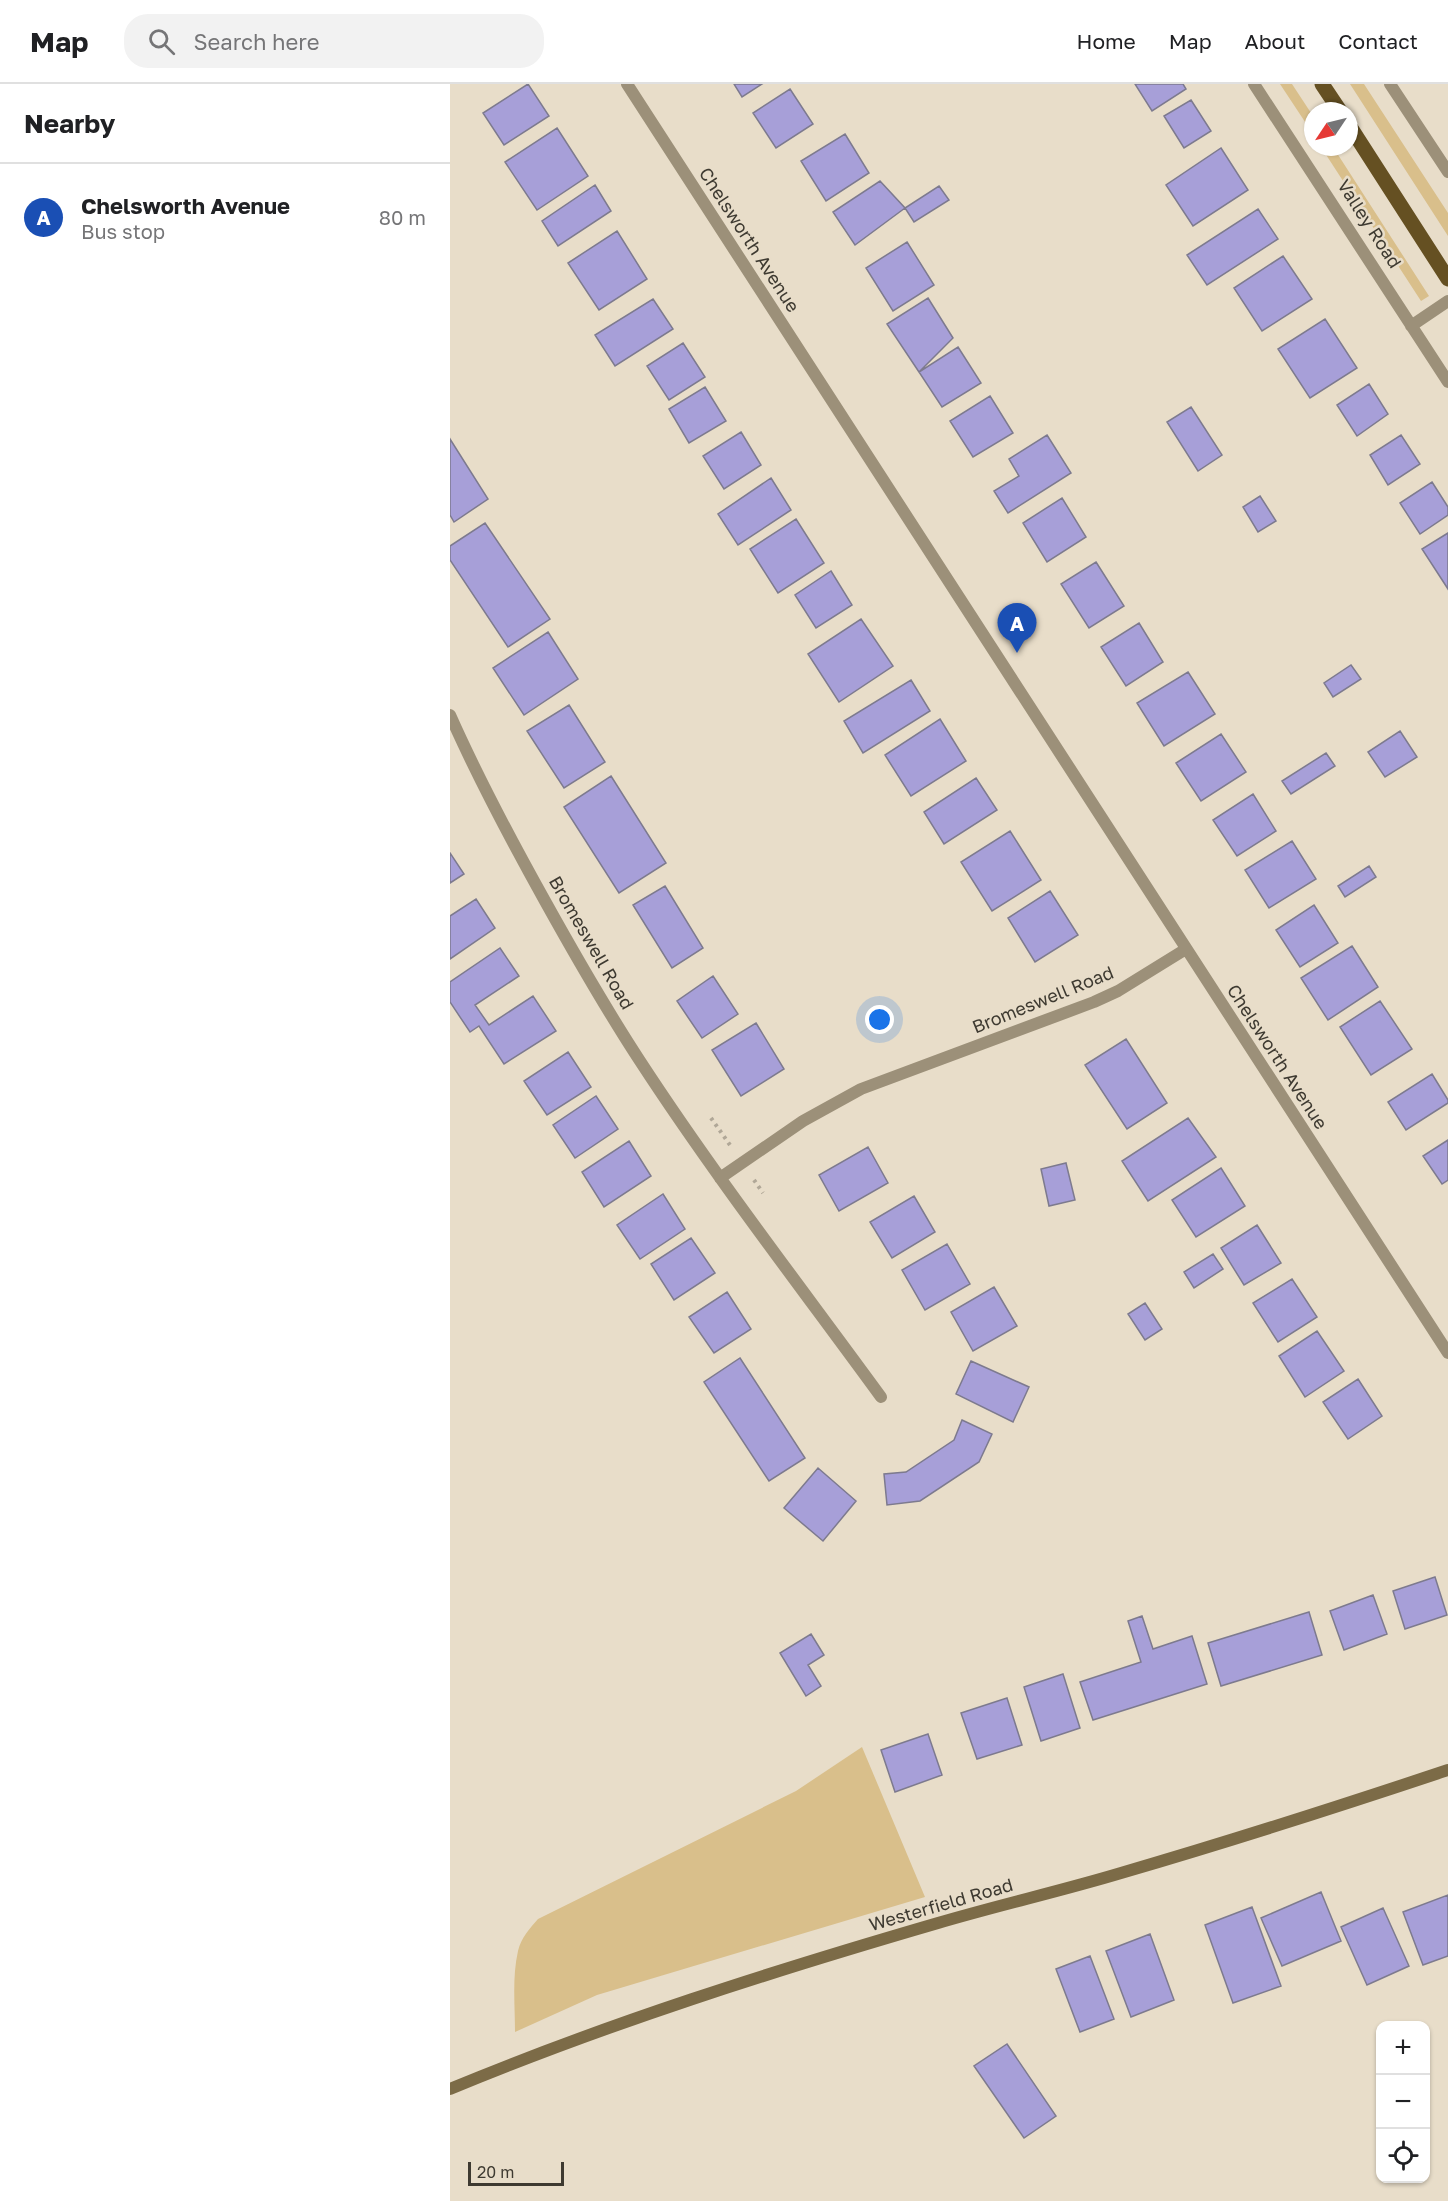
<!DOCTYPE html>
<html lang="en">
<head>
<meta charset="utf-8">
<style>
  body { margin:0; font-family:"Golos Text",sans-serif; background:#f2f2f2; color:#202124 }
  .controls { position:absolute; right:18px; bottom:18px; display:grid; overflow:hidden; border-radius:12px; box-shadow:0 2px 4px #0004 }
  .controls button { width:54px; height:54px; display:grid; place-items:center; padding:0; border:0; border-bottom:2px solid #e0e0e0; background:#fff; color:#202124; font:30px sans-serif }
  .compass { position:absolute; left:854px; top:18px; width:54px; height:54px; border-radius:50%; background:#fff; box-shadow:0 2px 4px #0004; rotate:235deg }
  .scale { position:absolute; left:18px; bottom:15px; width:96px; box-sizing:border-box; padding-left:6px; border:3px solid #3e3a31; border-top:0; font-size:16px; line-height:21px; white-space:nowrap; color:#3e3a31; -webkit-text-stroke:4px #e8ddc9; paint-order:stroke }
  .you { position:absolute; left:430px; top:936px; width:21px; height:21px; margin:-15px; border:4px solid #fff; border-radius:50%; background:#1a73e8; box-shadow:0 0 0 9px #1a73e833 }
  .badge { display:grid; place-items:center; width:39px; height:39px; border-radius:50%; background:#b45309; color:#fff; font-size:20px; font-weight:700 }
  .pin { position:absolute; translate:-50% -50px; filter:drop-shadow(0 2px 3px #0008) }
  .pin::after { content:''; position:absolute; top:32px; width:21px; height:18px; background:inherit; clip-path:polygon(0 0,100% 0,50% 100%) }
  .list { margin:0; padding:0; list-style:none }
  h2 { display:flex; justify-content:space-between; align-items:center; height:78px; margin:0; padding:0 24px; font-size:26px }
  h2 small { font-size:20px; font-weight:400; color:#757577 }
  .list li { display:grid; grid-template-columns:39px 1fr auto; gap:18px; align-items:center; box-sizing:border-box; height:108px; padding:0 24px; border-top:2px solid #e0e0e0 }
  .list b { display:block; font-size:22px; white-space:nowrap }
  .list p { margin:0; font-size:20px; white-space:nowrap; color:#757577 }
  .list em { font-size:20px; font-style:normal; color:#757577 }
  .icon { flex:none; width:33px; height:33px; fill:none; stroke:currentColor; stroke-width:2; stroke-linecap:round; stroke-linejoin:round }
  .map { position:relative; flex:none; width:998px; height:2117px; overflow:hidden }
  header { display:flex; align-items:center; gap:36px; box-sizing:border-box; height:84px; padding:0 30px; background:#fff; border-bottom:2px solid #e0e0e0 }
  header strong { font-size:28px }
  nav { display:flex; gap:33px; margin-inline-start:auto; font-size:21px }
  .search { width:420px; height:54px; background:#f2f2f2; display:flex; align-items:center; gap:15px; box-sizing:border-box; padding:0 21px; border-radius:24px; color:#757577; font-size:22px }
  main { display:flex }
  aside { flex:1; background:#fff }
  .map>svg:first-child { display:block }
</style>
</head>
<body>
<header>
<strong>Map</strong>
<div class="search"><svg class="icon" aria-label="search" viewBox="0 0 24 24"><circle cx="10" cy="10" r="6"/><path d="M15 15l6 6"/></svg>Search here</div>
<nav><a>Home</a><a>Map</a><a>About</a><a>Contact</a></nav>
</header>
<main>
<aside>
<h2>Nearby<small></small></h2>
<ul class="list">
<li><span class="badge" style="background:#1a4fb4">A</span><div><b>Chelsworth Avenue</b><p>Bus stop</p></div><em>80 m</em></li>
</ul>
</aside>
<div class="map">
<svg width="998" height="2117" viewBox="0 0 998 2117">
  <rect width="100%" height="100%" fill="#e8ddc9"/>
  <path fill="#d9bf8b" d="M830 0H842L863 32V50Z
    M900 0H914L998 129V152Z
    M871 63H883L979 212 971 217Z
    M412 1663 475 1813 147 1911 65 1948C65 1922 62 1893 68 1867 71 1854 80 1844 88 1835L346 1707Z"/>
  <path fill="#a79fd8" stroke="#7d7a8e" stroke-width="1.5" d="M78 0 99 32 54 61 33 29Z
    M284 0H312L292 13Z
    M685 0H733L736 5 702 27Z
    M340 5 363 40 326 64 303 29Z
    M741 16 761 47 734 64 714 32Z
    M107 44 138 92 87 126 55 78Z
    M395 50 419 89 376 117 351 77Z
    M771 64 798 106 743 142 716 101Z
    M430 97 455 124 405 161 383 128Z
    M145 101 161 127 108 162 92 137Z
    M489 102 499 116 464 138 455 124Z
    M808 125 828 155 757 201 737 171Z
    M167 147 197 195 149 226 118 179Z
    M457 158 484 201 443 227 416 184Z
    M833 172 862 215 812 247 784 204Z
    M478 214 503 254 469 288 437 240Z
    M203 215 223 245 165 282 145 251Z
    M875 235 907 284 860 314 828 265Z
    M233 259 255 293 219 316 197 282Z
    M508 263 531 299 492 323 469 288Z
    M919 300 938 330 907 352 887 321Z
    M255 303 276 337 239 359 219 325Z
    M540 312 563 349 523 373 500 337Z
    M741 323 772 371 748 387 717 338Z
    M291 348 311 381 274 405 253 372Z
    M597 351 621 389 558 429 544 407 569 392 559 375Z
    M951 351 970 380 938 401 920 371Z
    M0 355 38 415 4 438 0 431Z
    M321 394 341 426 288 461 268 430Z
    M982 398 998 423V431L970 450 950 419Z
    M810 412 826 437 808 448 793 423Z
    M612 414 636 453 597 478 573 439Z
    M346 435 374 479 328 509 300 465Z
    M35 439 100 535 58 563 0 476V462Z
    M998 449V505L972 465Z
    M646 478 674 522 639 544 611 500Z
    M381 487 402 521 366 544 345 511Z
    M411 535 443 582 389 618 358 570Z
    M689 539 713 578 676 602 651 563Z
    M98 548 128 595 74 631 43 584Z
    M901 581 911 595 883 613 874 599Z
    M738 588 765 630 714 662 687 619Z
    M461 596 480 627 413 669 394 637Z
    M119 621 155 678 114 704 77 647Z
    M490 635 516 677 461 712 435 671Z
    M950 647 967 673 935 693 918 668Z
    M771 650 796 688 751 717 726 679Z
    M876 669 885 682 841 710 832 697Z
    M161 692 216 779 169 809 114 723Z
    M526 694 547 726 494 760 474 728Z
    M803 710 826 747 787 772 763 736Z
    M560 747 591 796 542 827 511 778Z
    M842 757 866 795 819 824 795 786Z
    M0 769 14 790 0 799Z
    M919 782 926 793 895 813 888 802Z
    M215 802 253 864 222 884 183 821Z
    M600 807 628 851 585 878 558 834Z
    M26 815 45 844 0 875V832Z
    M864 821 888 859 850 883 826 846Z
    M902 862 928 903 878 936 851 894Z
    M50 864 69 892 25 921 39 941 83 912 106 947 54 980 29 942 20 948 0 918V898Z
    M263 892 288 930 252 954 227 917Z
    M930 917 962 965 921 991 890 943Z
    M306 939 334 985 291 1012 262 966Z
    M676 955 717 1019 677 1045 635 981Z
    M118 968 141 1003 97 1031 74 997Z
    M982 990 998 1016V1019L956 1046 938 1018Z
    M146 1012 168 1045 125 1074 103 1041Z
    M738 1034 766 1073 698 1117 672 1077Z
    M998 1056V1096L992 1100 973 1072Z
    M179 1057 201 1092 154 1123 132 1088Z
    M418 1063 438 1099 389 1127 369 1091Z
    M616 1079 625 1116 599 1122 591 1085Z
    M771 1084 795 1122 746 1153 722 1116Z
    M213 1110 235 1145 190 1175 167 1141Z
    M464 1112 485 1148 442 1174 420 1138Z
    M807 1141 831 1179 794 1201 771 1164Z
    M241 1154 265 1189 224 1216 201 1180Z
    M497 1160 520 1200 475 1226 452 1186Z
    M763 1170 773 1185 744 1204 734 1188Z
    M842 1195 867 1233 828 1258 803 1219Z
    M544 1203 567 1242 523 1267 501 1228Z
    M277 1208 301 1245 264 1269 239 1233Z
    M695 1219 712 1245 695 1256 678 1230Z
    M867 1247 894 1287 855 1313 829 1272Z
    M290 1274 355 1374 319 1397 254 1298Z
    M521 1277 579 1303 563 1338 506 1310Z
    M908 1295 932 1332 898 1355 873 1318Z
    M512 1336 542 1350 529 1378 470 1417 437 1421 434 1390 456 1388 504 1356Z
    M368 1384 406 1417 373 1457 334 1424Z
    M985 1493 997 1531 955 1545 943 1507Z
    M923 1511 937 1550 894 1566 880 1527Z
    M859 1528 872 1571 771 1602 758 1559Z
    M692 1532 703 1565 742 1552 757 1600 643 1636 630 1598 691 1578 678 1537Z
    M361 1550 374 1571 358 1581 371 1602 356 1612 330 1569Z
    M613 1590 630 1644 591 1657 574 1603Z
    M557 1614 572 1661 527 1675 511 1629Z
    M478 1650 492 1691 445 1708 431 1666Z
    M871 1808 891 1857 832 1882 811 1834Z
    M998 1811V1872L973 1881 953 1828Z
    M802 1823 831 1902 783 1919 755 1841Z
    M933 1824 959 1882 917 1901 891 1843Z
    M700 1850 724 1916 681 1933 656 1867Z
    M640 1872 664 1935 630 1948 606 1885Z
    M557 1960 606 2032 574 2054 524 1982Z"/>
  <g fill="none" stroke-linecap="round" stroke-linejoin="round">
    <path stroke="#b0a797" stroke-width="4" stroke-dasharray="3 4.5" stroke-linecap="butt" d="M261 1034 280 1061
      M304 1096 313 1109"/>
    <path stroke="#9c9079" stroke-width="12" d="M177 0 998 1269
      M804 0 998 298
      M940 0 998 88
      M961 242 998 217
      M0 631C28 694 61 756 95 817 125 871 156 925 190 977 265 1092 350 1202 431 1313
      M270 1094 353 1037 411 1005 644 918 668 907 736 865"/>
    <path stroke="#7c6b47" stroke-width="12" d="M0 2005C159 1939 323 1887 488 1839 549 1821 611 1807 671 1789 781 1757 890 1722 998 1686"/>
    <path stroke="#655022" stroke-width="15" d="M872 0 890 27
      M899 41 998 195"/>
  </g>
  <g text-anchor="middle" stroke-width="5" stroke-linejoin="round" paint-order="stroke">
    <g font-size="18" fill="#3e3a31" stroke="#e8ddc9">
      <text transform="translate(919 140) rotate(57)" y="6">Valley Road</text>
      <text transform="translate(299 156) rotate(57)" y="6">Chelsworth Avenue</text>
      <text transform="translate(141 859) rotate(60)" y="6">Bromeswell Road</text>
      <text transform="translate(593 916) rotate(-22)" y="6">Bromeswell Road</text>
      <text transform="translate(827 973) rotate(57)" y="6">Chelsworth Avenue</text>
      <text transform="translate(491 1821) rotate(-16)" y="6">Westerfield Road</text>
    </g>
  </g>
</svg>
<div class="controls">
<button>+</button>
<button>−</button>
<button><svg class="icon" aria-label="locate" viewBox="0 0 24 24"><circle cx="12" cy="12" r="6"/><path d="M12 2v4M12 18v4M2 12h4M18 12h4"/></svg></button>
</div>
<svg class="compass" viewBox="-18 -18 36 36"><path d="M0-13l5 13h-10z" fill="#e53935"/><path d="M0 13l5-13h-10z" fill="#757577"/></svg>
<div class="scale">20 m</div>
<div class="you"></div>
<div class="pin badge" style="left:567px;top:569px;background:#1a4fb4">A</div>
</div>
</main>
</body>
</html>
